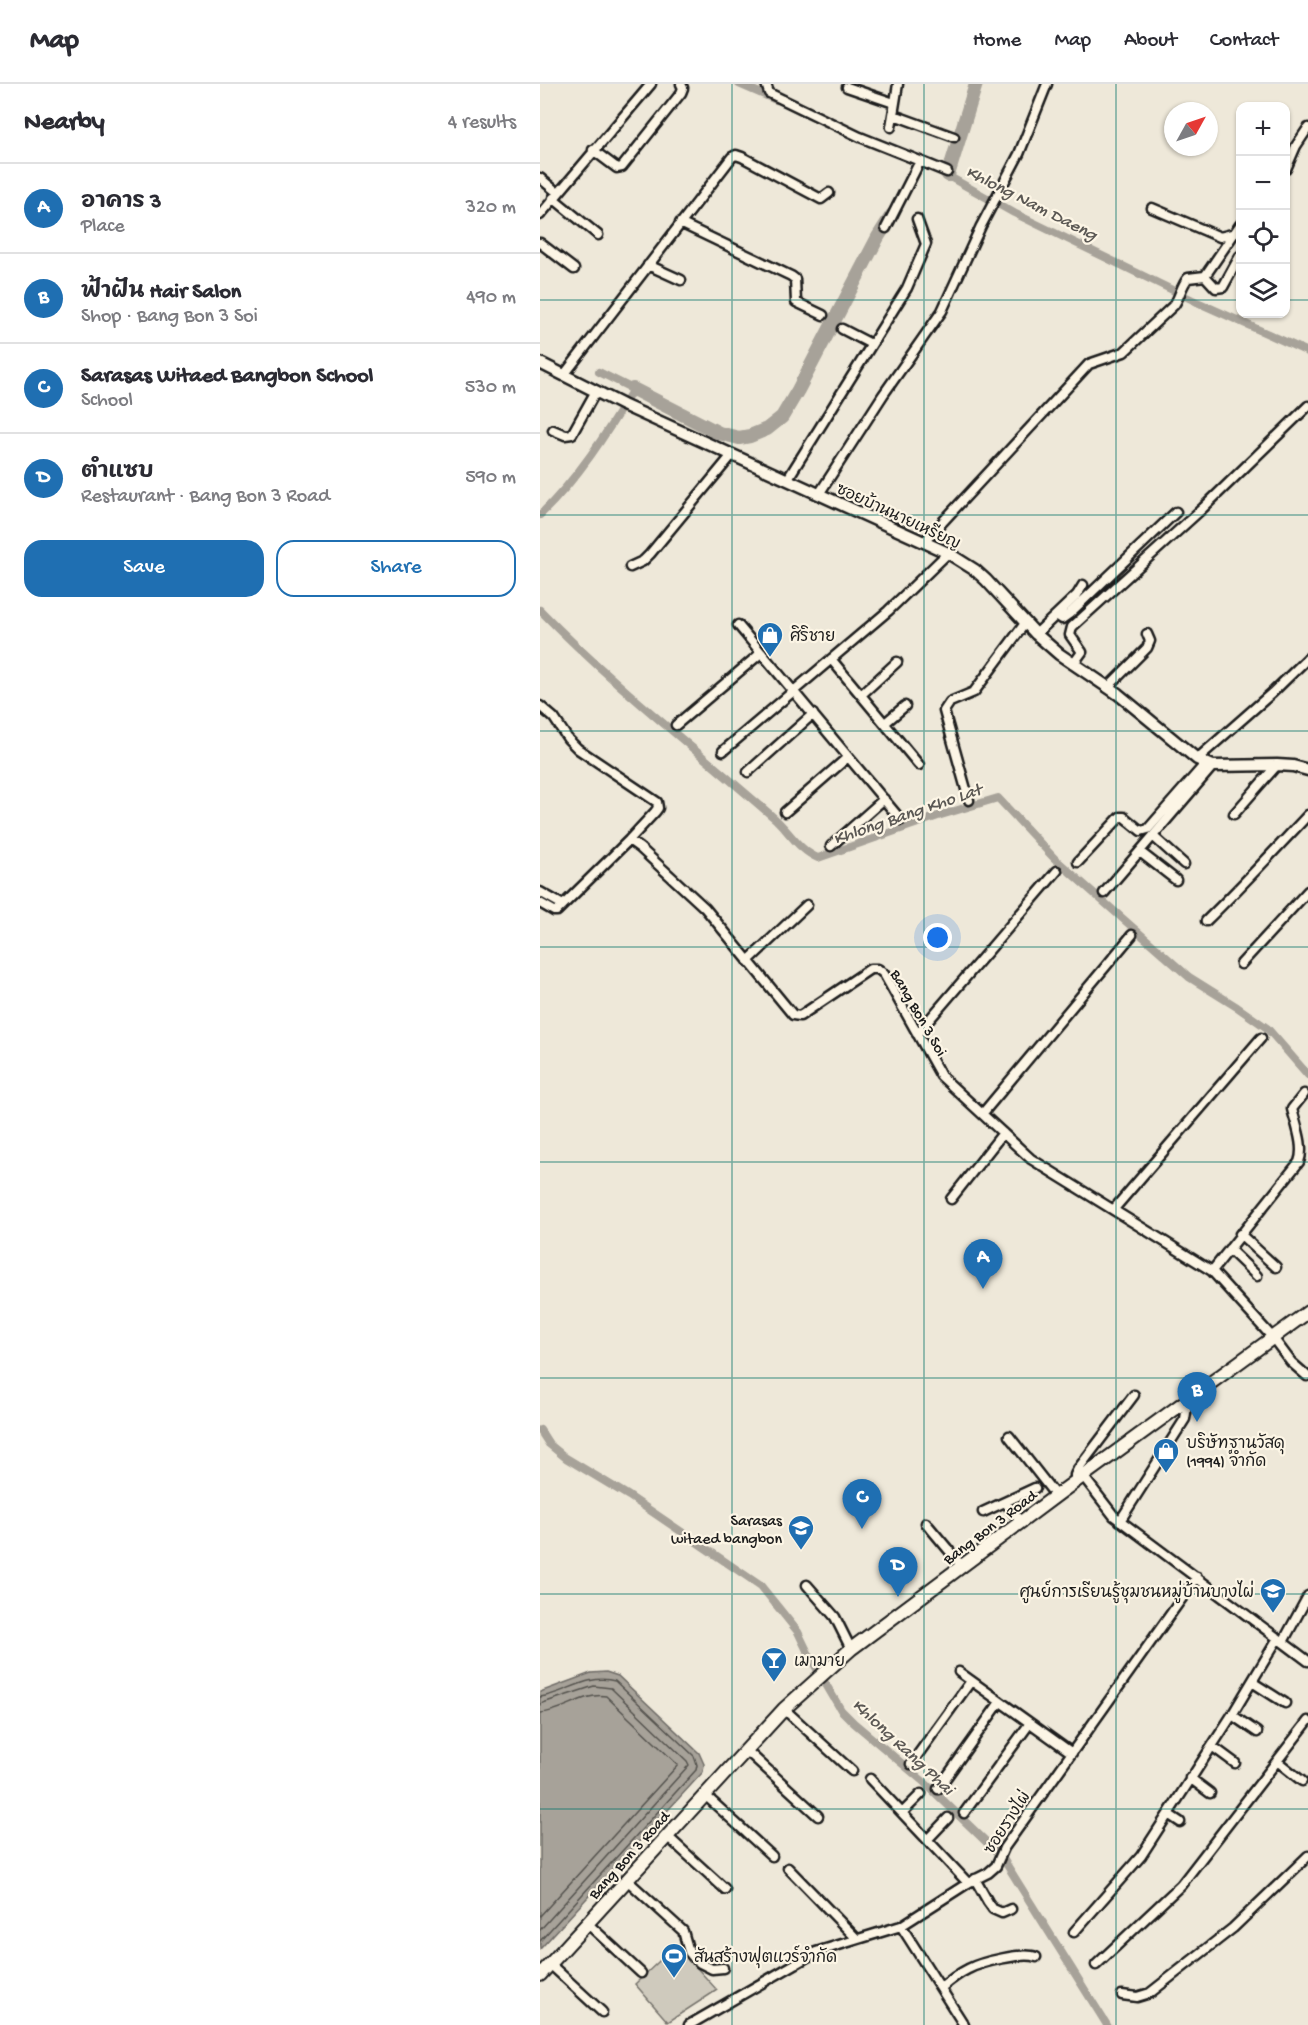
<!DOCTYPE html>
<html lang="en">
<head>
<meta charset="utf-8">
<style>
  body { margin:0; font-family:"Gochi Hand","Playpen Sans Thai",sans-serif; background:#f2f2f3; color:#2b2b33 }
  .controls { position:absolute; right:18px; top:18px; display:grid; overflow:hidden; border-radius:12px; box-shadow:0 2px 4px #0004 }
  .controls button { width:54px; height:54px; display:grid; place-items:center; padding:0; border:0; border-bottom:2px solid #e1e1e2; background:#fff; color:#2b2b33; font:30px sans-serif }
  .compass { position:absolute; left:624px; top:18px; width:54px; height:54px; border-radius:50%; background:#fff; box-shadow:0 2px 4px #0004; rotate:50deg }
  .you { position:absolute; left:398px; top:854px; width:21px; height:21px; margin:-15px; border:4px solid #fff; border-radius:50%; background:#1a73e8; box-shadow:0 0 0 9px #1a73e833 }
  .badge { display:grid; place-items:center; width:39px; height:39px; border-radius:50%; background:#1f6fb2; color:#fff; font-size:20px; font-weight:700 }
  .pin { position:absolute; translate:-50% -50px; filter:drop-shadow(0 2px 3px #0008) }
  .pin::after { content:''; position:absolute; top:32px; width:21px; height:18px; background:inherit; clip-path:polygon(0 0,100% 0,50% 100%) }
  .list { margin:0; padding:0; list-style:none }
  h2 { display:flex; justify-content:space-between; align-items:center; height:78px; margin:0; padding:0 24px; font-size:26px }
  h2 small { font-size:20px; font-weight:400; color:#7c7c81 }
  .list li { display:grid; grid-template-columns:39px 1fr auto; gap:18px; align-items:center; box-sizing:border-box; height:90px; padding:0 24px; border-top:2px solid #e1e1e2 }
  .list b { display:block; font-size:22px; white-space:nowrap }
  .list p { margin:0; font-size:20px; white-space:nowrap; color:#7c7c81 }
  .list em { font-size:20px; font-style:normal; color:#7c7c81 }
  .actions { display:flex; gap:12px; padding:18px 24px }
  .actions a { flex:1; padding:14px 0; border:2px solid #1f6fb2; border-radius:18px; text-align:center; font-size:21px; color:#1f6fb2 }
  .actions .main { background:#1f6fb2; color:#fff }
  .icon { flex:none; width:33px; height:33px; fill:none; stroke:currentColor; stroke-width:2; stroke-linecap:round; stroke-linejoin:round }
  .map { position:relative; flex:none; width:768px; height:1941px; overflow:hidden }
  header { display:flex; align-items:center; gap:36px; box-sizing:border-box; height:84px; padding:0 30px; background:#fff; border-bottom:2px solid #e1e1e2 }
  header strong { font-size:28px }
  nav { display:flex; gap:33px; margin-inline-start:auto; font-size:21px }
  main { display:flex }
  aside { flex:1; background:#fff }
  .map>svg:first-child { display:block }
</style>
</head>
<body>
<header>
<strong>Map</strong>
<nav><a>Home</a><a>Map</a><a>About</a><a>Contact</a></nav>
</header>
<main>
<aside>
<h2>Nearby<small>4 results</small></h2>
<ul class="list">
<li><span class="badge">A</span><div><b>อาคาร 3</b><p>Place</p></div><em>320 m</em></li>
<li><span class="badge">B</span><div><b>ฟ้าฝัน Hair Salon</b><p>Shop · Bang Bon 3 Soi</p></div><em>490 m</em></li>
<li><span class="badge">C</span><div><b>Sarasas Witaed Bangbon School</b><p>School</p></div><em>530 m</em></li>
<li><span class="badge">D</span><div><b>ตำแซบ</b><p>Restaurant · Bang Bon 3 Road</p></div><em>590 m</em></li>
</ul>
<div class="actions"><a class="main">Save</a><a>Share</a></div>
</aside>
<div class="map">
<svg width="768" height="1941" viewBox="0 0 768 1941">
  <rect width="100%" height="100%" fill="#eee8d9"/>
  <filter id="ink" filterUnits="userSpaceOnUse"><feTurbulence type="fractalNoise" baseFrequency=".0167" numOctaves="2"/><feDisplacementMap in="SourceGraphic" scale="12" xChannelSelector="R" yChannelSelector="G"/><feConvolveMatrix kernelMatrix="1 2 1 2 8 2 1 2 1" color-interpolation-filters="sRGB"/></filter>
  <g filter="url(#ink)">
    <path fill="#cfcabd" stroke="#76736c" stroke-width="1.5" d="M136 1861 177 1906 128 1938 95 1900Z"/>
    <path fill="#a7a299" stroke="#6f6c67" stroke-width="1.5" d="M66 1588 78 1592 159 1669 164 1680 163 1688 0 1865V1608L51 1589Z"/>
    <g fill="none" stroke-linecap="round" stroke-linejoin="round">
      <path stroke="#54524e" stroke-width="1.5" d="M0 1613C26 1610 47 1589 75 1597L154 1672 157 1681 156 1686 0 1857
        M0 1620 54 1602 71 1604 147 1677 149 1681 0 1846
        M0 1629C23 1628 44 1608 66 1612L138 1681 0 1832"/>
      <path stroke="#a7a299" stroke-width="8" d="M199 0 236 16
        M401 88 474 129 657 218 768 268
        M0 431C38 394 66 351 93 305L59 288
        M0 526C72 600 154 664 232 732 248 745 258 766 278 774L401 731 458 714 514 774 649 893 697 923 727 944 768 991
        M0 1346 9 1360 26 1374 89 1412 221 1502 258 1548 271 1575 301 1626 314 1639 384 1698 462 1773 567 1941"/>
      <path stroke="#a7a299" stroke-width="14" d="M408 91 436 0
        M93 305 179 349 199 354 210 352 227 345 242 333 258 306 338 153 352 131"/>
      <g stroke="#1c1c1c" stroke-width="13">
        <path id="minor" d="M226 0 229 9 320 53 380 77 346 144
          M307 3 354 19
          M354 31 414 53
          M351 43 358 0
          M53 66 77 84 82 83 141 9 143 4 141 0
          M380 77 407 88
          M746 85 756 62 768 44
          M0 94 18 109
          M13 114 58 151
          M612 124 680 153 692 150
          M0 131 111 0
          M140 139 251 192 255 195 256 218 283 231
          M0 159 34 185
          M108 181 141 196
          M665 192 676 204 683 203 700 172
          M302 245 331 260
          M24 291 192 73 196 71 202 73 281 115 289 109
          M13 346 25 351 32 350 56 307
          M247 396 367 204 386 160 377 135
          M279 410 343 311 402 227 441 142 479 70 507 0
          M384 458 549 280 584 268 634 221C640 213 641 202 648 194L665 192 700 141
          M90 483 103 477 110 470 192 371
          M516 531 522 535 529 530 636 428
          M198 541 361 736
          M496 550 537 511 543 501
          M291 575 379 681
          M534 579 542 568 530 551 532 543 663 424 768 322
          M568 603 607 564 610 557 607 550
          M321 611 357 578
          M0 622 14 634 28 655 38 665 117 718 118 724 115 728 89 756 100 764 165 824 253 931 260 932 330 885H338L344 890 401 992 491 1075 672 1187 733 1254 751 1278 767 1292
          M345 639 365 622
          M136 641 221 569
          M183 667 348 527 408 469
          M657 675 732 609 768 574
          M208 688 273 630
          M429 716 404 627 410 618 434 608 486 538
          M245 728 308 673
          M694 730 737 681
          M614 753 644 780
          M291 762 344 715
          M600 768 636 796
          M538 778 580 733H584L601 747 608 745 666 679
          M0 808 23 821
          M564 809 673 682
          M0 819 14 827H17L89 756
          M666 837C701 803 734 767 768 731
          M208 877 267 821
          M701 880 768 807
          M377 950 517 787
          M443 1029 592 851
          M411 1115 463 1049
          M574 1125 721 954
          M700 1150 736 1183
          M689 1165 717 1192
          M672 1187 759 1078C765 1063 756 1041 752 1025L764 1010
          M469 1352 516 1412
          M543 1392 574 1432 768 1577
          M535 1398V1391L538 1385 594 1311
          M465 1418 481 1438
          M443 1428 495 1404
          M580 1437 645 1335 648 1317
          M386 1439 422 1482
          M267 1501 295 1533 311 1565
          M743 1558 768 1512
          M419 1588 532 1669
          M712 1598 745 1619
          M244 1625 312 1687
          M692 1631 717 1648
          M672 1662 695 1679
          M206 1666 278 1732
          M737 1677 762 1697
          M371 1680 431 1597
          M650 1694 670 1709
          M330 1695 428 1799
          M398 1705 460 1618
          M165 1711 232 1772
          M362 1729 381 1710
          M424 1729 490 1639
          M628 1730 640 1738
          M127 1752 185 1805
          M388 1755 408 1734
          M248 1784 317 1855
          M435 1795 448 1818 453 1825 462 1829 471 1825
          M87 1796 143 1847 149 1868 153 1873 160 1879 172 1885 183 1884
          M47 1839 101 1889
          M361 1842 424 1941
          M534 1848 601 1772 692 1631 738 1554
          M10 1880 62 1928
          M556 1881 641 1801 768 1637
          M401 1904C409 1897 418 1890 428 1885 441 1878 483 1868 496 1873
          M582 1911 597 1913 610 1909 693 1844 768 1772
          M149 1941 276 1868 361 1842 428 1799 448 1789 456 1782 464 1764 657 1493"/>
      </g>
      <g stroke="#1c1c1c" stroke-width="15">
        <path id="tertiary" d="M0 279 83 321 408 469 435 486 446 496 496 550 519 570 578 610 657 675 673 682 737 681 753 682 768 686"/>
      </g>
      <g stroke="#1c1c1c" stroke-width="16">
        <path id="secondary" d="M0 1891 244 1625 311 1565 521 1408 768 1228"/>
      </g>
      <use href="#minor" stroke="#fcf5e5" stroke-width="8"/>
      <use href="#tertiary" stroke="#fcf5e5" stroke-width="10"/>
      <use href="#secondary" stroke="#fcf5e5" stroke-width="12"/>
    </g>
  </g>
  <path fill="none" stroke="#0f766e" stroke-width="1.5" stroke-opacity="0.55" d="M192 0V1941M384 0V1941M576 0V1941M0 216H700M746 216H768M0 431H768M0 647H768M0 863H768M0 1078H768M0 1294H768M0 1510H768M0 1725H768"/>
  <defs>
    <g id="shop-pin" transform="scale(1.35)"><path d="M0 17L-7.5 6A9.5 9.5 0 1 1 7.5 6Z" fill="#1f6fb2" stroke="#fcf5e5"/><path d="M-5-2.5h2.3a2.7 3.5 0 0 1 5.4 0H5L5.5 6h-11ZM-1.5-2.5h3a1.5 2.3 0 0 0-3 0Z" fill="#fff"/></g>
    <g id="school-pin" transform="scale(1.35)"><path d="M0 17L-7.5 6A9.5 9.5 0 1 1 7.5 6Z" fill="#1f6fb2" stroke="#fcf5e5"/><path d="M0-5L7-2L0 1L-7-2ZM-4 1L0 2.5L4 1V4Q0 6-4 4Z" fill="#fff"/></g>
    <g id="bar-pin" transform="scale(1.35)"><path d="M0 17L-7.5 6A9.5 9.5 0 1 1 7.5 6Z" fill="#1f6fb2" stroke="#fcf5e5"/><path d="M-6-5H6L.8 .8V4.5H3.5V6h-7V4.5H-.8V.8Z" fill="#fff"/></g>
    <g id="stadium-pin" transform="scale(1.35)"><path d="M0 17L-7.5 6A9.5 9.5 0 1 1 7.5 6Z" fill="#1f6fb2" stroke="#fcf5e5"/><path d="M0-5a6.5 5 0 1 0 0 10a6.5 5 0 1 0 0-10ZM-3.5-1.8h7v3.6h-7Z" fill="#fff"/></g>
  </defs>
  <g fill-rule="evenodd">
    <use href="#shop-pin" x="230" y="551"/>
    <use href="#shop-pin" x="626" y="1367"/>
    <use href="#school-pin" x="261" y="1444"/>
    <use href="#school-pin" x="733" y="1507"/>
    <use href="#bar-pin" x="234" y="1576"/>
    <use href="#stadium-pin" x="134" y="1872"/>
  </g>
  <g text-anchor="middle" stroke-width="4.5" stroke-linejoin="round" paint-order="stroke">
    <g font-size="16" fill="#1c1c1c" stroke="#fcf5e5">
      <text transform="translate(359 431) rotate(25)" y="6">ซอยบ้านนายเหรียญ</text>
      <text transform="translate(380 928) rotate(60)" y="6">Bang Bon 3 Soi</text>
      <text transform="translate(449 1442) rotate(-37)" y="6">Bang Bon 3 Road</text>
      <text transform="translate(466 1738) rotate(-57)" y="6">ซอยรางไผ่</text>
      <text transform="translate(88 1770) rotate(-48)" y="6">Bang Bon 3 Road</text>
    </g>
    <g font-size="16" fill="#1c1c1c" stroke="#fcf5e5" text-anchor="start">
      <text x="250" y="557">ศิริชาย</text>
      <text x="646" y="1364">บริษัทฐานวัสดุ<tspan x="646" dy="18">(1994) จำกัด</tspan></text>
      <text x="242" y="1441" text-anchor="end">Sarasas<tspan x="242" dy="18">witaed bangbon</tspan></text>
      <text x="714" y="1513" text-anchor="end">ศูนย์การเรียนรู้ชุมชนหมู่บ้านบางไผ่</text>
      <text x="254" y="1582">เมามาย</text>
      <text x="154" y="1878">สันสร้างฟุตแวร์จำกัด</text>
    </g>
    <g font-size="18" font-style="italic" fill="#5b5854" stroke="#fcf5e5">
      <text transform="translate(492 118) rotate(27)" y="6">Khlong Nam Daeng</text>
      <text transform="translate(367 729) rotate(-19)" y="6">Khlong Bang Kho Lat</text>
      <text transform="translate(364 1662) rotate(43)" y="6">Khlong Rang Phai</text>
    </g>
  </g>
</svg>
<div class="controls">
<button>+</button>
<button>−</button>
<button><svg class="icon" aria-label="locate" viewBox="0 0 24 24"><circle cx="12" cy="12" r="6"/><path d="M12 2v4M12 18v4M2 12h4M18 12h4"/></svg></button>
<button><svg class="icon" aria-label="layers" viewBox="0 0 24 24"><path d="M12 4l9 5-9 5-9-5zM3 14l9 5 9-5"/></svg></button>
</div>
<svg class="compass" viewBox="-18 -18 36 36"><path d="M0-13l5 13h-10z" fill="#e53935"/><path d="M0 13l5-13h-10z" fill="#7c7c81"/></svg>
<div class="you"></div>
<div class="pin badge" style="left:443px;top:1205px">A</div>
<div class="pin badge" style="left:657px;top:1338px">B</div>
<div class="pin badge" style="left:322px;top:1445px">C</div>
<div class="pin badge" style="left:358px;top:1513px">D</div>
</div>
</main>
</body>
</html>
